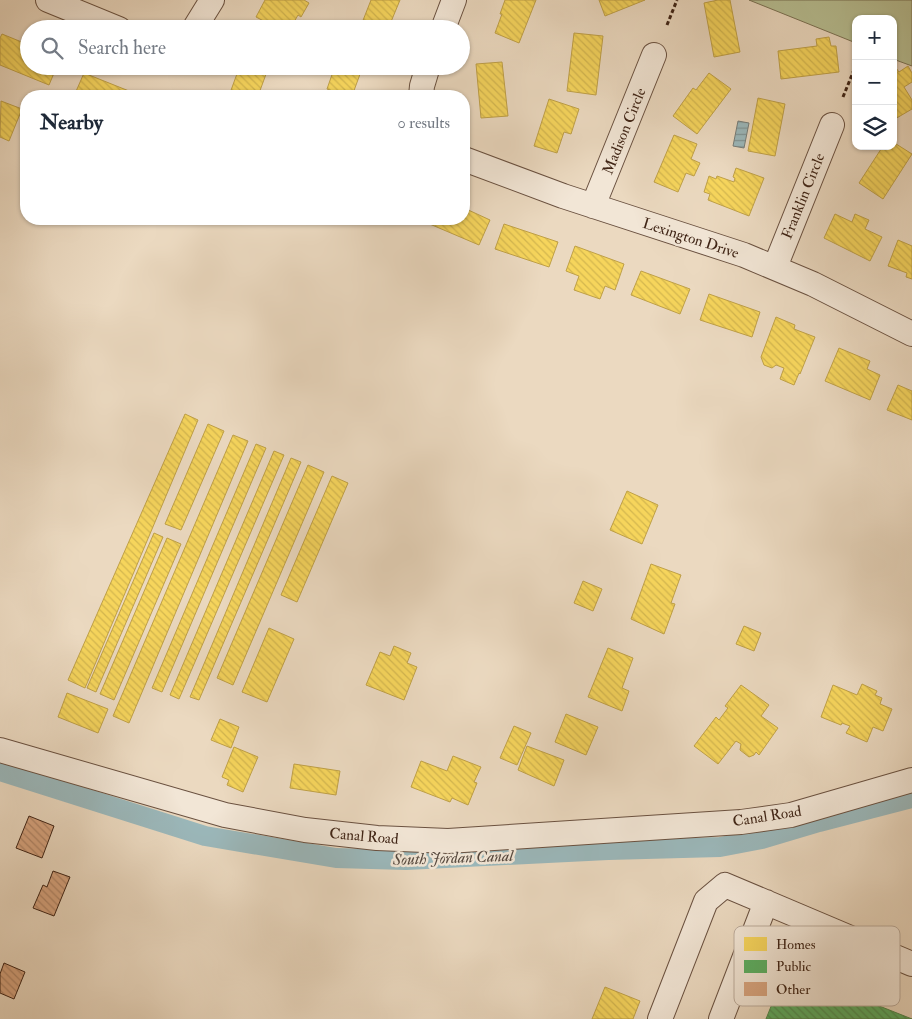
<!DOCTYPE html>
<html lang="en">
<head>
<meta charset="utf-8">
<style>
  body { margin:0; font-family:"IM FELL Double Pica",serif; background:#f6f6f7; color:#1f2937 }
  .controls { position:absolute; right:15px; top:15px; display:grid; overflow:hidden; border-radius:10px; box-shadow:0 1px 4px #0004 }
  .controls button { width:45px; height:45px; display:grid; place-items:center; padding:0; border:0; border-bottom:1px solid #e0e1e3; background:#fff; color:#1f2937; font:25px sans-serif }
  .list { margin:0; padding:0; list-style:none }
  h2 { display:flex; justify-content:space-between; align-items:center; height:65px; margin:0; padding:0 20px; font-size:21px }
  h2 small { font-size:16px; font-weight:400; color:#747a83 }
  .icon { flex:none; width:28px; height:28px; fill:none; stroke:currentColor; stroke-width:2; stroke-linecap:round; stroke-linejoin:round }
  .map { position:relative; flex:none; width:912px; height:1019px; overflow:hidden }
  .search { position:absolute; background:#fff; box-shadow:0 1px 4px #0004; left:20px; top:20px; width:450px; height:55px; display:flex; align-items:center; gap:12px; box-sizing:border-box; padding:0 18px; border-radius:28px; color:#747a83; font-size:19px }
  .panel { position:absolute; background:#fff; box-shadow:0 1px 4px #0004; left:20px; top:90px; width:450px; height:135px; border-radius:20px }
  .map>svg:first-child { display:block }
</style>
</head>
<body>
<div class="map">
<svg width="912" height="1019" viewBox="0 0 912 1019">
  <defs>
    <pattern id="water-rules" width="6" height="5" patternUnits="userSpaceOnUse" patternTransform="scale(1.25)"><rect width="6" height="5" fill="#9bb8bb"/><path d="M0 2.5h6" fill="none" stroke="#809597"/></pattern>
    <pattern id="homes-back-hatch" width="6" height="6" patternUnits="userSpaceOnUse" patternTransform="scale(1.25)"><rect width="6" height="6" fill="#f6d55c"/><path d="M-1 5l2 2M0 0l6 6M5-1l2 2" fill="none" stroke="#d4b74f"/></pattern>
    <pattern id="public-back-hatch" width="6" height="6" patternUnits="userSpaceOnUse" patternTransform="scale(1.25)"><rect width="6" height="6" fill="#5aae61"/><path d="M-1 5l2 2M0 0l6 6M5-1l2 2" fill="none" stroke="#4c8d4f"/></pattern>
    <pattern id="building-back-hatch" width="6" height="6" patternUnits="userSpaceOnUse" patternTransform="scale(1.25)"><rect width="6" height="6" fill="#d7a47f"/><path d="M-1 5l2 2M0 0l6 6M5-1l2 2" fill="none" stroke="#b08567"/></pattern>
  </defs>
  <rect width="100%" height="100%" fill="#ebd9c0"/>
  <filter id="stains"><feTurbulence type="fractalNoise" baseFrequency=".004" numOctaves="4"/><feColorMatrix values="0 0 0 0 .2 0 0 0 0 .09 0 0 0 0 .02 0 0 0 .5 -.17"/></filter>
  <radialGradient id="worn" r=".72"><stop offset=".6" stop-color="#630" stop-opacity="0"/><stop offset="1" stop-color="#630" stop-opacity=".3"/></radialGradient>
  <path fill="#b7bf93" stroke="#7b7254" d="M749 0H912V66L893 59V19H856V43Z"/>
  <path fill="url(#water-rules)" stroke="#767d79" d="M738 121 749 123 744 148 733 146Z"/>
  <path fill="url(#homes-back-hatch)" stroke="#bfa047" d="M265 0H304L309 3 301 17 298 15 290 29H279L256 17Z
    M371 0H400L388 29 360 28Z
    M505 0H536L519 43 495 33 502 14H500Z
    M599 0H645L605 16Z
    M718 0H730L740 52 714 57 704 3Z
    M574 33 603 36 596 95 567 91Z
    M2 34 29 45V66H57L49 85 0 65V38Z
    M829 37 831 46H836L839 72 781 79 778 51 817 46 816 39Z
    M502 62 508 116 481 118 476 64Z
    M893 64 899 72 908 66 912 73V82L904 87 912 100V109L895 119 893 117Z
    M242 66H269L258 96H238L230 93 238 71 240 72Z
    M335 66H363L352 96H346L327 89Z
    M84 73 139 95V96H74Z
    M709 73 731 89 697 134 673 116 693 88 696 90Z
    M758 98 785 104 775 156 748 151Z
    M549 99 579 109 571 134 564 132 557 153 534 146Z
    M1 101 22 109 9 141 0 137Z
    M674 135 697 144 691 159 700 163 694 176 686 173 678 192 654 182Z
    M893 142 912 154 883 199 859 183 883 146H893Z
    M736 168 764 178 749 216 708 200 710 194 704 192 709 176 716 179 717 176 734 182 735 178 733 177Z
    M464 208 490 220 479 245 425 222 426 219H464Z
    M835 214 852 222 855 214 869 220 865 229 882 237 870 261 824 238Z
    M504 224 558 242 549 267 495 249Z
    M898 240 912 246V279L906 277 907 273 888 266Z
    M575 246 624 264 615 290 605 286 600 299 574 290 579 276 566 271Z
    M641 271 690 289 680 314 631 295Z
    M709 294 760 312 752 337 700 320Z
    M776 317 795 325 794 329 815 337 800 374 799 373 794 385 780 379 784 368 776 365 772 368 764 365 761 357Z
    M839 348 870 361 867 369 880 375 870 400 825 381Z
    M898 385 912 391V420L887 410Z
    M185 414 198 420 85 688 68 680Z
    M208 424 224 431 181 530 165 524Z
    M233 435 248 441 129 723 113 716Z
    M256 444 266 448 162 692 152 688Z
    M274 451 284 455 179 699 170 695Z
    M291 458 301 462 199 700 190 697Z
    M308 465 324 472 233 685 217 678Z
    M332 476 348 483 297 602 281 595Z
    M627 491 658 505 642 544 610 530Z
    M154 533 163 537 96 692 87 688Z
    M167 538 181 544 114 700 100 694Z
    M651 564 681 575 671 603 675 604 664 634 631 619Z
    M583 581 602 589 593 611 574 603Z
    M744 626 761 633 754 651 736 644Z
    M269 628 294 639 267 702 242 692Z
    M394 646 411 653 407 663 417 667 404 700 366 685 380 652 390 656Z
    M608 648 633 658 622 688 629 691 622 711 588 697Z
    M862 684 877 691 875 695 882 698 880 704 892 709 883 731 873 727 867 742 846 733 850 726 842 723 841 725 821 717 833 685 857 695Z
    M741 685 769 705 761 716 778 728 759 755 756 752 754 755 749 757 740 750 741 744 736 741 718 764 694 746 716 717 719 720 728 708 725 706Z
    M67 693 108 709 98 733 58 717Z
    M566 714 598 727 586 755 555 742Z
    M220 719 239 727 231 748 211 740Z
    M514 726 531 733 517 765 500 758Z
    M527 746 564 760 554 786 518 770Z
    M234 747 258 757 243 792 227 785 229 780 222 777Z
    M453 756 481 767 474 782 477 783 468 805 452 798 450 802 411 787 421 761 447 771Z
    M294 764 340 771 336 795 290 788Z
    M605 987 640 1001 633 1019H592Z"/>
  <path fill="url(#public-back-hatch)" stroke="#52854a" d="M786 969 912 1019H766Z"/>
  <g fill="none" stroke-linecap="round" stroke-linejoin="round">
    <path stroke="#9bb8bb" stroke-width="20" d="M0 771 205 836 336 858 406 860 608 850 720 847 762 839 819 822 912 798"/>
  </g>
  <path fill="url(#building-back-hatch)" stroke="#3f2416" d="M29 816 54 826 42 858 16 848Z
    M53 871 70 877 54 916 33 908 43 885 47 887Z
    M4 963 25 972 14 999 0 993V974Z"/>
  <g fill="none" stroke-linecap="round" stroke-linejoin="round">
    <g stroke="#6a5140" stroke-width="26">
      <path id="minor" d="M48 0 119 29
        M194 29 212 0
        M443 29 454 0
        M421 96 422 86 428 66
        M464 159 563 196 744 255 813 284 912 334
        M593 206 654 55
        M775 267 832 125
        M0 750 225 815 305 830 377 838 448 841 741 822 791 815 912 780
        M660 1019 706 901 725 885 912 964
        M721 1019 766 902"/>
    </g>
    <path stroke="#3f2416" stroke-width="3" stroke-dasharray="4 2.5" stroke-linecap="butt" d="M667 25 677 0
      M843 97 856 65"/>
    <use href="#minor" stroke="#f2e6d6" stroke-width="24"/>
  </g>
  <g text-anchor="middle" stroke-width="5" stroke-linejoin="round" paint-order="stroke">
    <g font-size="15" fill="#3f2416" stroke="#f2e6d6">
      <text transform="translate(624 131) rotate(-68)" y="5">Madison Circle</text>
      <text transform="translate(803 196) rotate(-68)" y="5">Franklin Circle</text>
      <text transform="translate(691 238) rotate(18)" y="5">Lexington Drive</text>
      <text transform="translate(767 816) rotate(-9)" y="5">Canal Road</text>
      <text transform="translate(364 836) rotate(5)" y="5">Canal Road</text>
    </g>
    <g font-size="16" font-style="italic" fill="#56493f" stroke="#f2e6d6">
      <text transform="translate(453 857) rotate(-2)" y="6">South Jordan Canal</text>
    </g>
  </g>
  <rect x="734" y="926" width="166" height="80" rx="8" fill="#f2e6d6" stroke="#bcac9c" stroke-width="1"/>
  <rect x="744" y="937" width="23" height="14" fill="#f6d55c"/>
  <rect x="744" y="960" width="23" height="13" fill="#5aae61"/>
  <rect x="744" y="982" width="23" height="14" fill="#d7a47f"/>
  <g font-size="14" fill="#3f2416">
    <text x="776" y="949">Homes</text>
    <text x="776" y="971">Public</text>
    <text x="776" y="994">Other</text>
  </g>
  <rect width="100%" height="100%" filter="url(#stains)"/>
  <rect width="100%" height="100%" fill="url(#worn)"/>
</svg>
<div class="controls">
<button>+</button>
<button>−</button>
<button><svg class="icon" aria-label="layers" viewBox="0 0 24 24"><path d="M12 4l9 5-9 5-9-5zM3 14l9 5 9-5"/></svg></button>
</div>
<div class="search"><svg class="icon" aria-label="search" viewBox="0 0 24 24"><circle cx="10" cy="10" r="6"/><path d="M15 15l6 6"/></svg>Search here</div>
<section class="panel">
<h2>Nearby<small>0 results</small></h2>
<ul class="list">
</ul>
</section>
</div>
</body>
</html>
